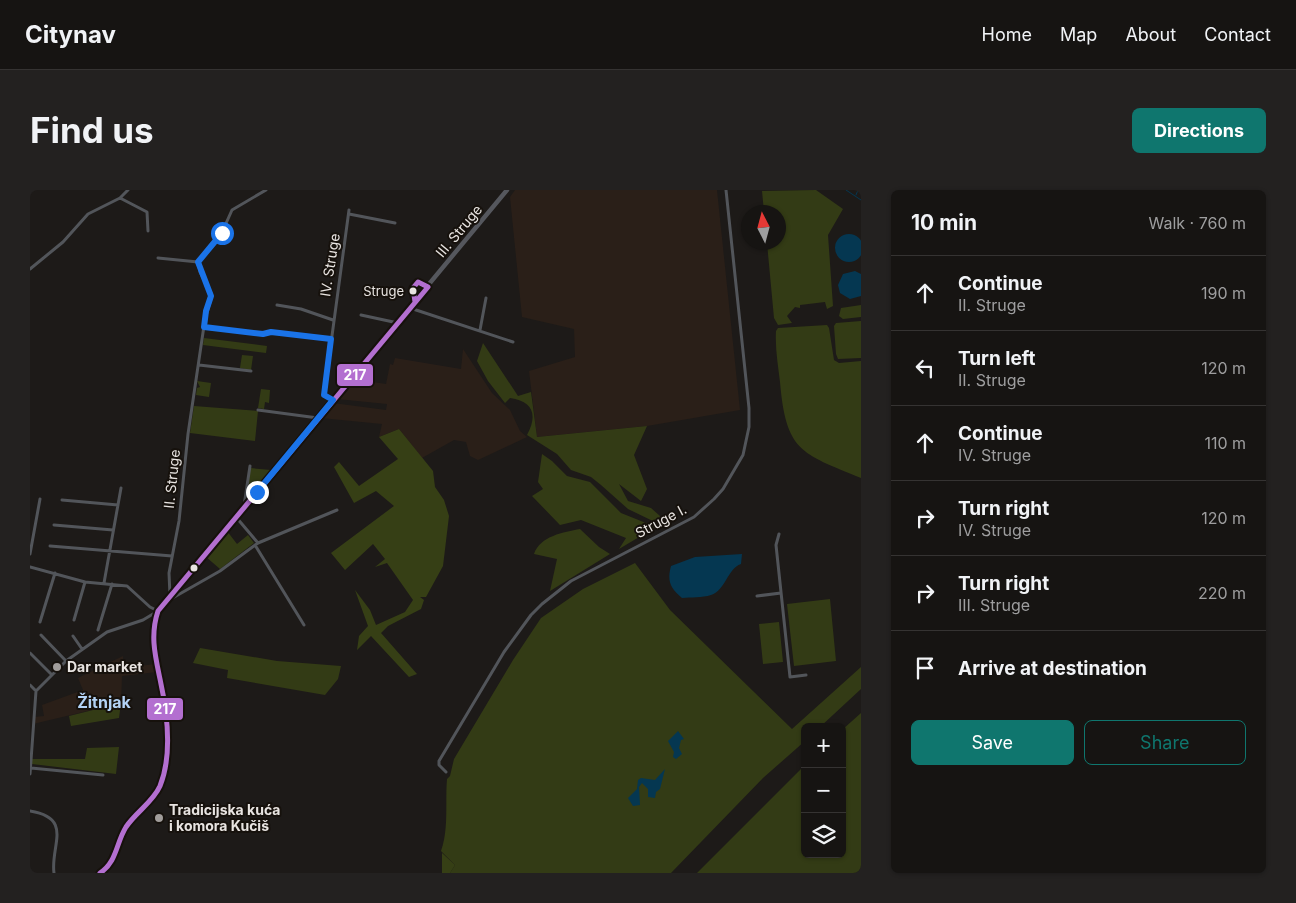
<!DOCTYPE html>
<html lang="en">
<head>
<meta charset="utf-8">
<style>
  body { margin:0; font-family:Inter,sans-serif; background:#232120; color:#f1f3f6 }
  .controls { position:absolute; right:15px; bottom:15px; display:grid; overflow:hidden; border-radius:8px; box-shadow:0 1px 4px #0004 }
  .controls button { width:45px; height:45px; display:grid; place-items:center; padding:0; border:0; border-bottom:1px solid #353332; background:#161412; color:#f1f3f6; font:25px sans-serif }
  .compass { position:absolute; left:711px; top:15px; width:45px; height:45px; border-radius:50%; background:#161412; box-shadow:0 1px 4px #0004; rotate:354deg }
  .stop { position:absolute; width:15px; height:15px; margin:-11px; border:4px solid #1a73e8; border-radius:50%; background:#fff }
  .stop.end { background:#1a73e8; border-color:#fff; box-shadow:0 1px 5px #0008 }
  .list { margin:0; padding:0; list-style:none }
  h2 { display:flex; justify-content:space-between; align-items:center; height:65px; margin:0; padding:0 20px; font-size:21px }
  h2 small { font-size:16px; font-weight:400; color:#9e9e9f }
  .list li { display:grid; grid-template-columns:32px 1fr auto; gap:15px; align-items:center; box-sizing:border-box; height:75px; padding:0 20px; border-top:1px solid #353332 }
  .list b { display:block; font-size:19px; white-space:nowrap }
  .list p { margin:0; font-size:16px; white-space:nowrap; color:#9e9e9f }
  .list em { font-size:16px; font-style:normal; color:#9e9e9f }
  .actions { display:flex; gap:10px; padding:15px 20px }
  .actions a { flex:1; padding:11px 0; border:1px solid #0f766e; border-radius:8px; text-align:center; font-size:18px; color:#0f766e }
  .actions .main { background:#0f766e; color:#fff }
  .icon { flex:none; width:28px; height:28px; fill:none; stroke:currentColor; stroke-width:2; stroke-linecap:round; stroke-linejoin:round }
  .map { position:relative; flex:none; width:831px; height:683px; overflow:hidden; border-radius:8px }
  header { display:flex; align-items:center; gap:30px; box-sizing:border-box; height:70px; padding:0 25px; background:#161412; border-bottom:1px solid #353332 }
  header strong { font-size:24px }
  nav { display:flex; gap:28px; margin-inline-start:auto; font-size:18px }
  .intro { display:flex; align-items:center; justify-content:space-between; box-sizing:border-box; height:120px; padding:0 30px }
  h1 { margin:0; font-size:35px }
  .button { padding:12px 22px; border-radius:8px; background:#0f766e; color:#fff; font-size:18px; font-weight:700 }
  main { display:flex; gap:30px; padding:0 30px }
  aside { flex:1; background:#161412; border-radius:8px; box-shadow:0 1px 4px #0004 }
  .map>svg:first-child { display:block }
</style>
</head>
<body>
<header>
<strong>Citynav</strong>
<nav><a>Home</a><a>Map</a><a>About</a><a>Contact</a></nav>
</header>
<div class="intro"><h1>Find us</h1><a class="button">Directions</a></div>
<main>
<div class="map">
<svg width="831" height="683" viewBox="0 0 831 683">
  <rect width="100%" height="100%" fill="#1d1a18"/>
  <path fill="#2a1f18" d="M485 0H687L710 220 617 236 507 247 499 181 545 167 544 139 492 127 480 7Z
    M433 159 462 203 480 220 490 241 497 247 448 270 440 266 436 252 424 250 392 268 369 239 349 247 352 234 291 228 303 213 356 220 357 214 307 209 323 189 356 194 360 174 363 175 365 168 431 179Z
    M93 466V478L125 474 127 482 92 486 91 513 3 534 4 527 14 526 12 515 53 500 48 488Z"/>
  <path fill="#333b15" d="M786 0 813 19 798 45 803 116 797 119 795 112 770 115V118L765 117 757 126 762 133 748 135 744 128 737 53 748 52V22H734L732 1Z
    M831 115V127L813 129 809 126 811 118Z
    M831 131V168L808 169 806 164 804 136 806 133Z
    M797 135 799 138 804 170 809 173 831 171V288C770 263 756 261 750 192 748 175 745 158 746 141L748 138Z
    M174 148 237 156 236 163 173 155Z
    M453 153 488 206 501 202 507 247 617 236 604 265 617 299 611 311 589 294 598 311 621 318 630 326 627 333 598 319 571 295 561 287 541 280 527 264 497 245C508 225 503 211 480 208L475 213 458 191 447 171Z
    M212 165 223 166 221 180 210 178Z
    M167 191 181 193 179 207 166 205 167 198 170 197Z
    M231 199 240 200 239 213 235 212 234 219 228 218Z
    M164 216 228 221 225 251 160 243Z
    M512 264 522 271 537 286 560 292 591 323 626 337 589 359 596 348 551 330 530 335 502 306 513 299 508 292Z
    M220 278 241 280 218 309 216 308Z
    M550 339 569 357 580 364 520 401 527 369 504 364C510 346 534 342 550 339Z
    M197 341 207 354 218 345 224 353 190 379 175 366Z
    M605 373 640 420 762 539 831 477V499L790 537H775V551L733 588 641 683H420L425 675 411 661C419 638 415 613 417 589L420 586 424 569 483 470 511 428 553 399Z
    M800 409 806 471 764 476 757 414Z
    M749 432 753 472 733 474 729 434Z
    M170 458 247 471 311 476 308 489 295 505 197 488 198 480 163 473Z
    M91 513 89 528 41 536 39 526Z
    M831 523V683H667L775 575V664H812V540Z
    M89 557 86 584 2 574V569H55L57 558Z"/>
  <path fill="#363f15" d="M369 239 403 281 405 297 414 310 419 326 413 376 396 407H390L394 410 391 419 358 436 351 443 387 484 379 487 341 446 327 460 329 446 338 436 325 400 340 420 346 435 375 422 383 410 357 373 345 377 355 369 343 354 315 380 301 363 364 316 346 301 324 313 304 277 309 272 329 296 368 269 349 247Z
    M412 663 425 675 420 683H412Z"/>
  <path fill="#053751" d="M805 58a14 14 0 1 1 28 0a14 14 0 1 1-28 0Z
    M825 81 831 84V106L820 109 810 103 808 95 813 84Z
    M712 364 711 374C697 379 696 400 681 405 672 408 661 407 652 408 640 398 637 391 641 376L665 367Z
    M648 541 654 549 651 550 649 558 652 564 646 569 643 567 644 562 638 551Z
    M635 579 630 599 626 602 625 608 618 607V599L612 593 609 597 610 615 603 616 598 608 607 599 608 590 611 588 625 590Z"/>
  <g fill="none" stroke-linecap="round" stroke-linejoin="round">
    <path stroke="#053751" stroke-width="1" d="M816 0 831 10
      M826 5 828 0"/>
    <path stroke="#52555a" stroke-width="3" d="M90 8 117 22 118 41
      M319 24 365 33
      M128 68 168 72
      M0 79 33 52 58 24 90 8 98 0
      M247 115 271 119 303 130
      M380 118 483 152
      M331 125 368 133
      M174 137 233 145 241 142 301 149
      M450 140 456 108
      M169 175 221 181
      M303 210 294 205 319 20
      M228 220 288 228
      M32 310 88 315
      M214 316 220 276
      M206 327 228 353
      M24 335 83 340
      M749 344 746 355 760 487 776 485
      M225 355 274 435
      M20 356 142 366
      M0 364 10 309
      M0 377 55 392 97 396 120 417 128 421
      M74 393 91 298
      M140 406 139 383 149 331 158 244 175 129 181 109V103L170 82 168 72 189 49 202 20 236 0
      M727 406 751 403
      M139 410 190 381 228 353 307 320
      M44 430 55 392
      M10 432 25 383
      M68 440 82 394
      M11 445 36 471
      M43 446 52 459
      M0 463 22 485
      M0 495 6 501
      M1 578 73 585
      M416 582 409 575V571L474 462 501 425 512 414 541 391 664 327 684 309 693 299 713 265 719 237V218L696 0
      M0 584 6 501 36 471 77 442 113 430 128 421
      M0 621C44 628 20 656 24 683"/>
    <path stroke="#55575d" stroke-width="4.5" d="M70 683C87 675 87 652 96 638 107 622 124 612 131 593 140 569 136 524 132 499 128 472 116 448 128 421L477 0"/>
    <g stroke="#16110c" stroke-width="9">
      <path id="bus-1" d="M70 683C87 672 86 653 96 637 106 622 123 612 130 596 143 564 137 521 130 489 125 465 120 445 128 421L398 97 388 92 383 98 385 112"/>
    </g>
    <use href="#bus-1" stroke="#b36fd0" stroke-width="5"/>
  </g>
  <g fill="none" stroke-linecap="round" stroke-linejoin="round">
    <path stroke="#1a73e8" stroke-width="6" d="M192 43 168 72 181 106 176 121 174 137 233 144 241 142 301 149 294 205 303 210 227 302"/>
  </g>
  <g fill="#e8e4e1" stroke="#16110c" stroke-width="2">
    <circle cx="383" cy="101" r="4.5"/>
    <circle cx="164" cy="378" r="4.5"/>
  </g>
  <g fill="#a19d9b" stroke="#16110c" stroke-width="2">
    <circle cx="27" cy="477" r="5"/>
    <circle cx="129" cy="628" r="5"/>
  </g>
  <g text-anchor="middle" stroke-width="4" stroke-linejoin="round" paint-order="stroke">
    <g font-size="13" fill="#e8e4e1" stroke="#16110c" text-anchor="end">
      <text x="374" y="106">Struge</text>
    </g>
    <g font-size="14" fill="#e8e4e1" stroke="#16110c">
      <text transform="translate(429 41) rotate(-50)" y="5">III. Struge</text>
      <text transform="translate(300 75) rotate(-81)" y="5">IV. Struge</text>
      <text transform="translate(142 289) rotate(-84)" y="5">II. Struge</text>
      <text transform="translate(631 331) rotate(-28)" y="5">Struge I.</text>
    </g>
    <g font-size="14" font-weight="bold" fill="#e8e4e1" stroke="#16110c" text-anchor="start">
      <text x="37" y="482">Dar market</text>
      <text x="139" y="625">Tradicijska kuća<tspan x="139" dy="16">i komora Kučiš</tspan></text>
    </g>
    <g font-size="16" font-weight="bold" fill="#b3d2f5" stroke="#16110c">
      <text x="74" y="518">Žitnjak</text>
    </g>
  </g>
  <g stroke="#16110c" stroke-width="2">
    <rect x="306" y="173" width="38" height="24" rx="5" fill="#b36fd0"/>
    <rect x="116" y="507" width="38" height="24" rx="5" fill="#b36fd0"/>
  </g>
  <g font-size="14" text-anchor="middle" font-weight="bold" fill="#fff">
    <text x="325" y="190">217</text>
    <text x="135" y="524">217</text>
  </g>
</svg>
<div class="controls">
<button>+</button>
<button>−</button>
<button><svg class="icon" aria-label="layers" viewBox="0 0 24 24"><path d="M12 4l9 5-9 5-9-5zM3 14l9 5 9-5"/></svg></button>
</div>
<svg class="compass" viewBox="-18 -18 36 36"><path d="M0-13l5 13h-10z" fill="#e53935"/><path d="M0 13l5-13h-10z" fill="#9e9e9f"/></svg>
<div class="stop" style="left:192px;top:43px"></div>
<div class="stop end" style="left:227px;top:302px"></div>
</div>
<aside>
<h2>10 min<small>Walk · 760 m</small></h2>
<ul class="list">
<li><svg class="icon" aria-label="ahead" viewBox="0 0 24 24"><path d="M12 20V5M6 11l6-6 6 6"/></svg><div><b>Continue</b><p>II. Struge</p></div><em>190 m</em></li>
<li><svg class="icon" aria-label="left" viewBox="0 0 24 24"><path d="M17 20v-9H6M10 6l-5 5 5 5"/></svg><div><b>Turn left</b><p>II. Struge</p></div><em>120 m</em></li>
<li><svg class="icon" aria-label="ahead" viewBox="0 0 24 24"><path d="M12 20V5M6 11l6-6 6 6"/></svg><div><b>Continue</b><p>IV. Struge</p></div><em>110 m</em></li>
<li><svg class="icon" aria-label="right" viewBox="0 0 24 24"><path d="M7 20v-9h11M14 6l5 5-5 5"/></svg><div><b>Turn right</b><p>IV. Struge</p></div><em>120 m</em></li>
<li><svg class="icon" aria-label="right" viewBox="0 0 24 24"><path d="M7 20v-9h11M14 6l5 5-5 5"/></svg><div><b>Turn right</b><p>III. Struge</p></div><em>220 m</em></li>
<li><svg class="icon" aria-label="arrive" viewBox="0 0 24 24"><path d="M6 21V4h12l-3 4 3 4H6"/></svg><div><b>Arrive at destination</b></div></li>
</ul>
<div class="actions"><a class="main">Save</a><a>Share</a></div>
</aside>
</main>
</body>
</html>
